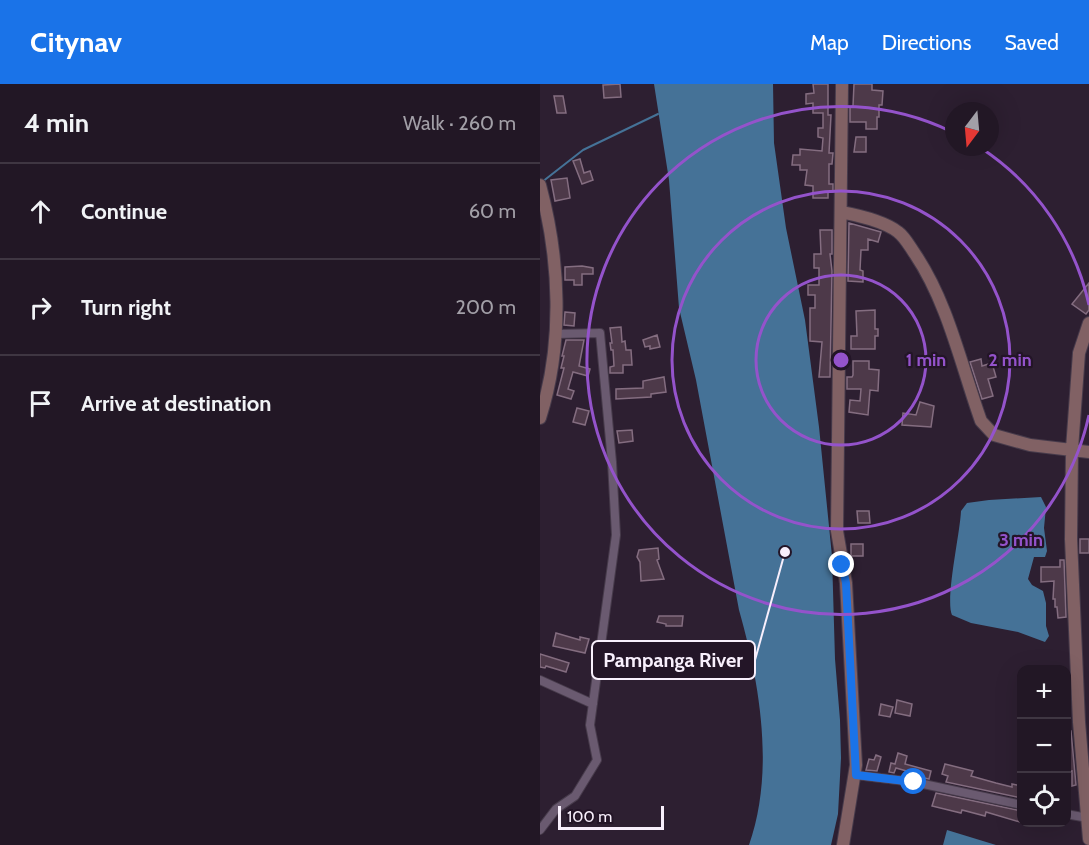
<!DOCTYPE html>
<html lang="en">
<head>
<meta charset="utf-8">
<style>
  body { margin:0; font-family:Cabin,sans-serif; background:#2a202d; color:#f1f3f6 }
  .controls { position:absolute; right:18px; bottom:18px; display:grid; overflow:hidden; border-radius:12px; box-shadow:0 6px 24px #0002 }
  .controls button { width:54px; height:54px; display:grid; place-items:center; padding:0; border:0; border-bottom:2px solid #3f3642; background:#221725; color:#f1f3f6; font:30px sans-serif }
  .compass { position:absolute; left:405px; top:18px; width:54px; height:54px; border-radius:50%; background:#221725; box-shadow:0 6px 24px #0002; rotate:196deg }
  .scale { position:absolute; left:18px; bottom:15px; width:106px; box-sizing:border-box; padding-left:6px; border:3px solid #f8effc; border-top:0; font-size:16px; line-height:21px; white-space:nowrap; color:#f8effc; -webkit-text-stroke:4px #231527; paint-order:stroke }
  .stop { position:absolute; width:18px; height:18px; margin:-14px; border:4px solid #1a73e8; border-radius:50%; background:#fff }
  .stop.end { background:#1a73e8; border-color:#fff; box-shadow:0 2px 6px #0008 }
  .list { margin:0; padding:0; list-style:none }
  h2 { display:flex; justify-content:space-between; align-items:center; height:78px; margin:0; padding:0 24px; font-size:26px }
  h2 small { font-size:20px; font-weight:400; color:#a29fa7 }
  .list li { display:grid; grid-template-columns:39px 1fr auto; gap:18px; align-items:center; box-sizing:border-box; height:96px; padding:0 24px; border-top:2px solid #3f3642 }
  .list b { display:block; font-size:22px; white-space:nowrap }
  .list em { font-size:20px; font-style:normal; color:#a29fa7 }
  .icon { flex:none; width:33px; height:33px; fill:none; stroke:currentColor; stroke-width:2; stroke-linecap:round; stroke-linejoin:round }
  .map { position:relative; flex:none; width:549px; height:761px; overflow:hidden }
  header { display:flex; align-items:center; gap:36px; box-sizing:border-box; height:84px; padding:0 30px; background:#1a73e8; color:#fff }
  header strong { font-size:28px }
  nav { display:flex; gap:33px; margin-inline-start:auto; font-size:21px }
  main { display:flex }
  aside { flex:1; background:#221725 }
  .map>svg:first-child { display:block }
</style>
</head>
<body>
<header>
<strong>Citynav</strong>
<nav><a>Map</a><a>Directions</a><a>Saved</a></nav>
</header>
<main>
<aside>
<h2>4 min<small>Walk · 260 m</small></h2>
<ul class="list">
<li><svg class="icon" aria-label="ahead" viewBox="0 0 24 24"><path d="M12 20V5M6 11l6-6 6 6"/></svg><div><b>Continue</b></div><em>60 m</em></li>
<li><svg class="icon" aria-label="right" viewBox="0 0 24 24"><path d="M7 20v-9h11M14 6l5 5-5 5"/></svg><div><b>Turn right</b></div><em>200 m</em></li>
<li><svg class="icon" aria-label="arrive" viewBox="0 0 24 24"><path d="M6 21V4h12l-3 4 3 4H6"/></svg><div><b>Arrive at destination</b></div></li>
</ul>
</aside>
<div class="map">
<svg width="549" height="761" viewBox="0 0 549 761">
  <rect width="100%" height="100%" fill="#2d1f31"/>
  <path fill="#457297" d="M114 0H233L234 59 246 144 265 236 279 343 292 472 295 575 300 636 301 674 298 730 291 761H209C235 687 220 600 199 526L156 296 139 224 129 96Z
    M501 413 506 423 504 444 507 467 505 473H494L488 495 492 501 503 507 506 519V542L509 552 505 558 478 548 431 539 412 531C405 515 420 450 421 427L427 419 449 416Z
    M407 746 456 761H403Z"/>
  <g fill="none" stroke-linecap="round" stroke-linejoin="round">
    <path stroke="#457297" stroke-width="2" d="M2 98 43 66 118 30"/>
  </g>
  <path fill="#4d3949" stroke="#846d80" stroke-width="1.5" d="M80 0 81 13 64 14 63 1Z
    M273 0H288V31H291L289 69H293L292 80H289V100H293V108H288V114H273V102L265 101 267 86H260V81H252L253 71H260V65L282 67 283 54 278 53V44H283V29H273V19L266 20V10L274 9Z
    M314 0H332V6L343 7 342 21H339V33H337V45H326V38H310V23L313 22Z
    M14 12H23L26 29H17Z
    M316 53H326V68H314Z
    M40 75 44 89 50 87 53 96 42 100 33 77Z
    M27 94 30 114 15 117 11 96Z
    M309 139 341 148 338 158 328 155V166H321L320 186 323 187V198L308 197Z
    M280 146H292V170H290L292 187 290 293H279L282 258 270 257V224H275V211H268V201H279V184H274V170H281Z
    M42 182 53 184V190H42V201H34V196H25V183Z
    M549 199V226L546 230 532 220Z
    M335 226V245H338V252H335V265H311V252H317L316 227Z
    M25 228 35 229 34 242 24 241Z
    M81 243 82 258 85 257 86 266H91L92 281H83V289H70V283L74 282 73 266H71L70 259H72L70 244Z
    M117 251 120 263 110 265V262L105 263 103 256Z
    M26 256H44L39 282 50 285 48 292 33 288 28 305 34 307 31 315 17 311 24 284H21L24 272H22Z
    M441 275 442 282 452 279 456 293 448 295 453 312 442 315 430 278Z
    M313 277H329V285L339 286 338 307 330 306 328 331 309 328 310 316 320 317 321 305H307V293H312L313 291Z
    M124 293 126 308 111 310V313L76 315V305L103 304V297Z
    M380 318 394 322 391 343 362 341 363 329 376 331Z
    M37 324 49 327 45 341 33 338Z
    M92 346 93 357 79 359 77 347Z
    M317 427H329L330 439H318Z
    M540 455H549V469H540Z
    M311 460H323V472H311Z
    M118 464 119 475 117 476 124 495 101 497 100 478 97 473 99 466Z
    M520 476H524L526 533 518 534 517 523H515V515H513L514 497 501 498V483H520Z
    M119 532H143L142 542H126V540L117 538Z
    M16 549 40 556V553L49 555 45 569 13 562Z
    M0 570 29 579 26 588 6 582 5 584 0 583Z
    M357 616 372 620 370 632 355 629Z
    M341 620 353 623 350 633 339 631Z
    M526 647H531L536 701 532 702V687L526 688Z
    M358 669 367 672 365 680 391 687 389 695 369 691 370 688 356 684 354 689 349 688 351 679 355 680Z
    M336 671 341 673 337 687 326 686 329 675 334 676Z
    M405 680 433 687 431 692 456 699 472 703V700L482 702V714L406 698 408 692 402 690Z
    M396 709 482 727 480 738 446 728 445 732 422 726 421 729 392 722Z"/>
  <g fill="none" stroke-linecap="round" stroke-linejoin="round">
    <g stroke="#473b4b" stroke-width="10">
      <path id="street" d="M0 596 53 620
        M316 691 374 698 482 721
        M526 730 548 734
        M0 746 16 725 35 712 57 676 50 641 76 451 72 378 60 249 15 250"/>
    </g>
    <g stroke="#473b4b" stroke-width="14">
      <path id="secondary" d="M302 0 297 447 306 499 316 681 303 761
        M0 101C20 175 24 259 0 334
        M301 128C317 131 345 138 358 148 365 153 370 163 375 170 408 219 421 281 441 337L454 351 490 361 549 368
        M549 239 539 269 532 365 531 455 539 638 549 755"/>
    </g>
    <use href="#street" stroke="#6a5a70" stroke-width="8"/>
    <use href="#secondary" stroke="#816164" stroke-width="12"/>
  </g>
  <g fill="none" stroke-linecap="round" stroke-linejoin="round">
    <path stroke="#1a73e8" stroke-width="8" d="M302 481 306 499 316 691 374 698"/>
  </g>
  <g fill="none" stroke="#9453cb" stroke-width="3">
    <circle cx="301" cy="276" r="85"/>
    <circle cx="301" cy="276" r="169"/>
    <path d="M549 331A254 254 0 1 1 412 48M441 64A254 254 0 0 1 549 221"/>
  </g>
  <circle cx="301" cy="276" r="9" fill="#9453cb" stroke="#231527" stroke-width="3"/>
  <g font-size="18" text-anchor="middle" font-weight="bold" fill="#9453cb" stroke="#231527" stroke-width="4.5" stroke-linejoin="round" paint-order="stroke">
    <text x="386" y="282">1 min</text>
    <text x="470" y="282">2 min</text>
    <text x="481" y="462">3 min</text>
  </g>
  <path fill="none" stroke="#f8effc" stroke-width="2" d="M245 468L215 576"/>
  <circle fill="#f8effc" stroke="#231527" stroke-width="2" cx="245" cy="468" r="6"/>
  <rect fill="#231527" stroke="#f8effc" stroke-width="2" x="52" y="557" width="163" height="38" rx="6"/>
  <g font-size="20" text-anchor="middle" font-weight="bold" fill="#f8effc">
    <text x="133" y="583">Pampanga River</text>
  </g>
</svg>
<div class="controls">
<button>+</button>
<button>−</button>
<button><svg class="icon" aria-label="locate" viewBox="0 0 24 24"><circle cx="12" cy="12" r="6"/><path d="M12 2v4M12 18v4M2 12h4M18 12h4"/></svg></button>
</div>
<svg class="compass" viewBox="-18 -18 36 36"><path d="M0-13l5 13h-10z" fill="#e53935"/><path d="M0 13l5-13h-10z" fill="#a29fa7"/></svg>
<div class="scale">100 m</div>
<div class="stop" style="left:374px;top:698px"></div>
<div class="stop end" style="left:302px;top:481px"></div>
</div>
</main>
</body>
</html>
